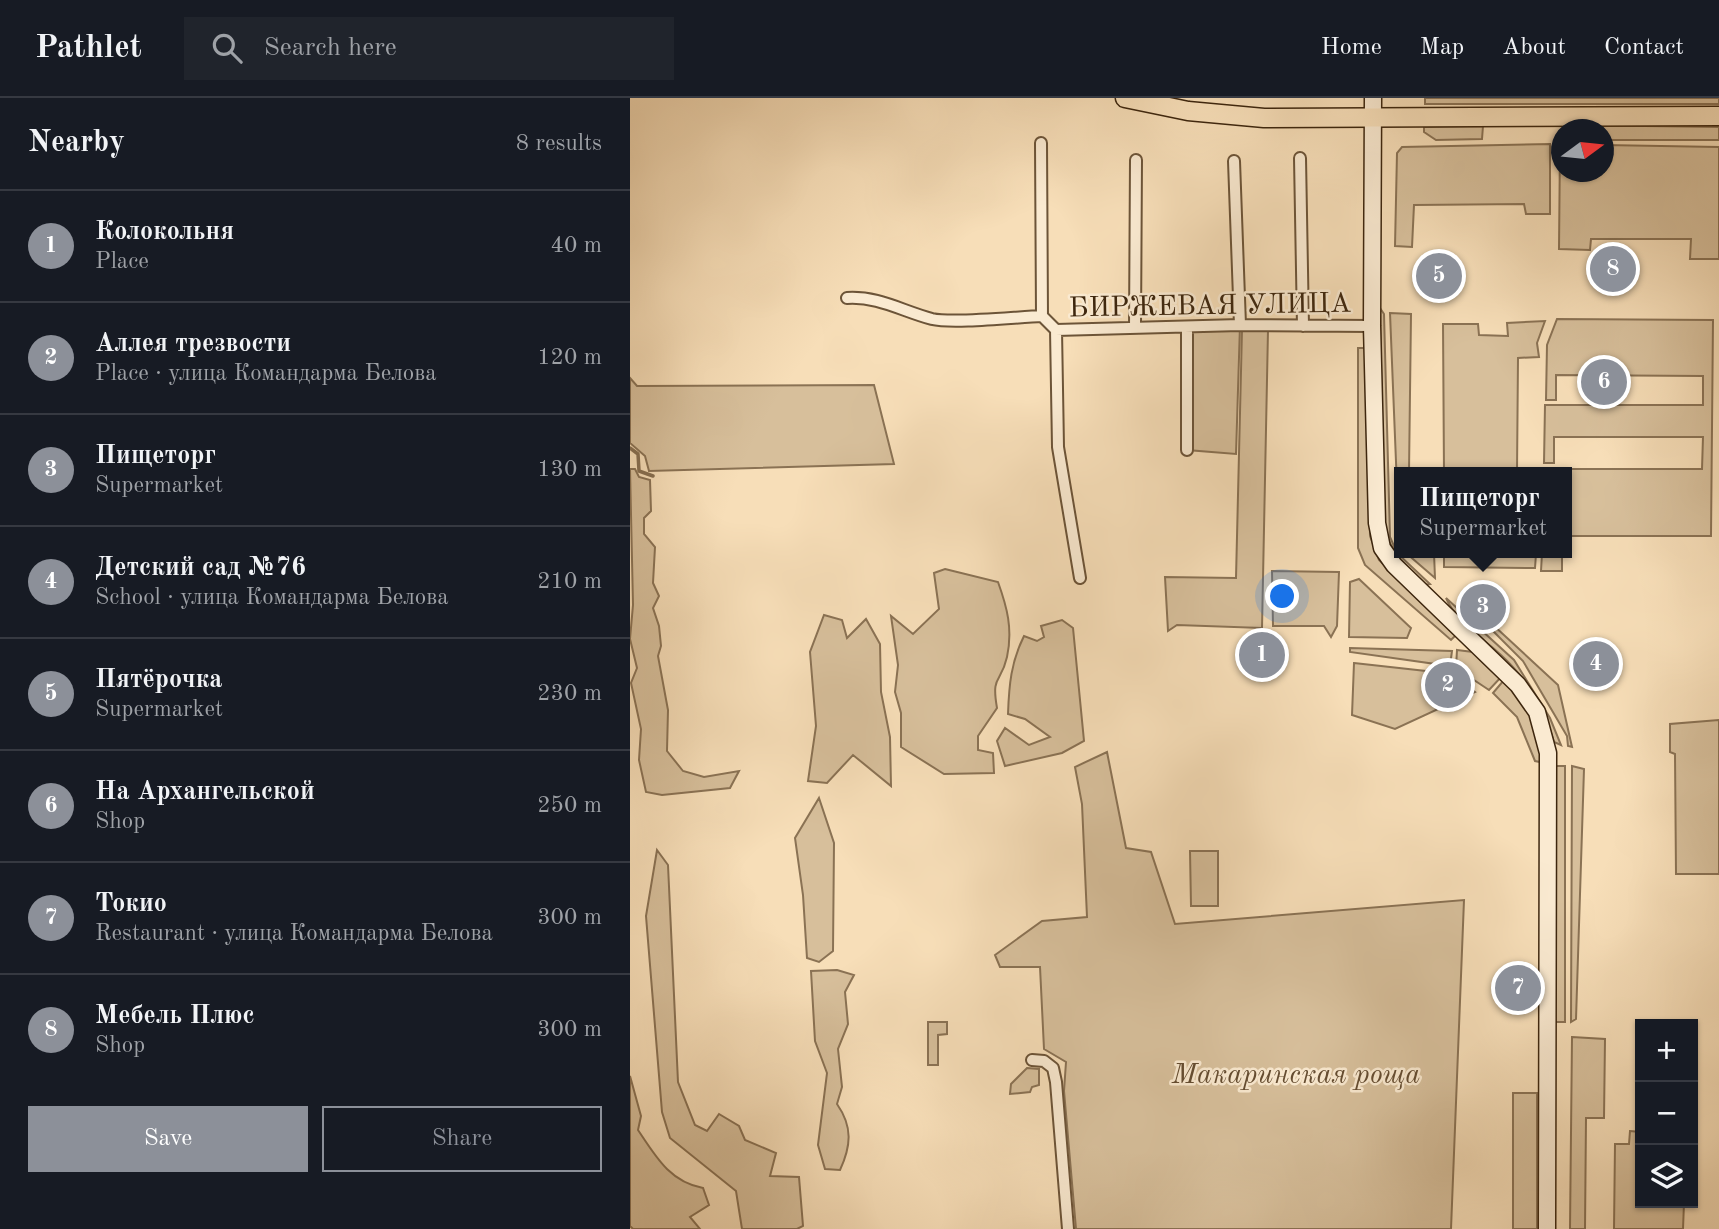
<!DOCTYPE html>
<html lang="en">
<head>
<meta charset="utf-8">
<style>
  body { margin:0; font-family:"Old Standard TT",serif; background:#20242c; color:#f1f3f6 }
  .controls { position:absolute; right:21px; bottom:21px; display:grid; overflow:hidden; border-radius:0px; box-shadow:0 2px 5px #0004 }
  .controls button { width:63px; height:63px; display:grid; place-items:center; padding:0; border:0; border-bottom:2px solid #363941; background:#171b24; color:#f1f3f6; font:35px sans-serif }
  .compass { position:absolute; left:921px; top:21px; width:63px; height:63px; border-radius:50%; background:#171b24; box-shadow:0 2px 5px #0004; rotate:75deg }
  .you { position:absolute; left:653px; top:499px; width:24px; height:24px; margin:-18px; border:5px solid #fff; border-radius:50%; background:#1a73e8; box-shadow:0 0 0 10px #1a73e833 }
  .badge { display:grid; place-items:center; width:46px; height:46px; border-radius:50%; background:#8c9099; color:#fff; font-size:23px; font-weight:700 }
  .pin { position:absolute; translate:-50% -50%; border:4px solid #fff; box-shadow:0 2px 7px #0006 }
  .popup { position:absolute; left:764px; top:369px; width:178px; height:91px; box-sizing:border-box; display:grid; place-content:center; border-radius:0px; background:#171b24; filter:drop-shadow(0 2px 5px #0005); font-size:23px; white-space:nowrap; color:#9ea1a6 }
  .popup b { font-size:26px; color:#f1f3f6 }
  .popup::after { content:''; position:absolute; left:50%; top:100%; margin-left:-14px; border:14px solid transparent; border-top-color:#171b24 }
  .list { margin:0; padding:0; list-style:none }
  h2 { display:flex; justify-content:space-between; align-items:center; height:91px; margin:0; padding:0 28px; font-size:30px }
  h2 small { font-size:23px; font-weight:400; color:#9ea1a6 }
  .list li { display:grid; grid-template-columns:46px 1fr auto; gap:21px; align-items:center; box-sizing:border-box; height:112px; padding:0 28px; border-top:2px solid #363941 }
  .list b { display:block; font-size:26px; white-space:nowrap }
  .list p { margin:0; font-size:23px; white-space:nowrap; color:#9ea1a6 }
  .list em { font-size:23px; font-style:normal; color:#9ea1a6 }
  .actions { display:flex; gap:14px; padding:21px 28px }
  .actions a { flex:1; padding:16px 0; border:2px solid #8c9099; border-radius:0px; text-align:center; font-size:24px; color:#8c9099 }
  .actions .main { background:#8c9099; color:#fff }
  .icon { flex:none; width:38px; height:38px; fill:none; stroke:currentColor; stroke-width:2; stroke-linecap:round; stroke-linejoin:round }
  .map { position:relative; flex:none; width:1089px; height:1131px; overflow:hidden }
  header { display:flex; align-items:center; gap:42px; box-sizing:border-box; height:98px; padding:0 35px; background:#171b24; border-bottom:2px solid #363941 }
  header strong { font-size:33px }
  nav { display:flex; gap:38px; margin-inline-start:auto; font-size:24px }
  .search { width:490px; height:63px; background:#20242c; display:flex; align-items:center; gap:18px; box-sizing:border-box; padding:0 24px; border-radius:0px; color:#9ea1a6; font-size:26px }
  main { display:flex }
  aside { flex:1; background:#171b24 }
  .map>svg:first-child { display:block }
</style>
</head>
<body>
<header>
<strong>Pathlet</strong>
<div class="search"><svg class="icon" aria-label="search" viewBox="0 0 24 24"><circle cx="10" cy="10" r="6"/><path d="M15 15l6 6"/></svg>Search here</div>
<nav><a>Home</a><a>Map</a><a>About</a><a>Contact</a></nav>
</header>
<main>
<aside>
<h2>Nearby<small>8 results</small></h2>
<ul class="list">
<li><span class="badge">1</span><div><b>Колокольня</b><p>Place</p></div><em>40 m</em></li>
<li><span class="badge">2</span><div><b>Аллея трезвости</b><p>Place · улица Командарма Белова</p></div><em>120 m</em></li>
<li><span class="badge">3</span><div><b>Пищеторг</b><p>Supermarket</p></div><em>130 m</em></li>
<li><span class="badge">4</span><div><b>Детский сад №76</b><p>School · улица Командарма Белова</p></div><em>210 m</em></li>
<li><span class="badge">5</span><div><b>Пятёрочка</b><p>Supermarket</p></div><em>230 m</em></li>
<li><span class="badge">6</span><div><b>На Архангельской</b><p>Shop</p></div><em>250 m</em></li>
<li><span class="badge">7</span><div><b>Токио</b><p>Restaurant · улица Командарма Белова</p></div><em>300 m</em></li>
<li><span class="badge">8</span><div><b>Мебель Плюс</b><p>Shop</p></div><em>300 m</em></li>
</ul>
<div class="actions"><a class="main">Save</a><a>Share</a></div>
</aside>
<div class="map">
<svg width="1089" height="1131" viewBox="0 0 1089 1131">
  <rect width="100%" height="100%" fill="#f7deb8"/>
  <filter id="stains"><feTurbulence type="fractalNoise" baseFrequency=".00286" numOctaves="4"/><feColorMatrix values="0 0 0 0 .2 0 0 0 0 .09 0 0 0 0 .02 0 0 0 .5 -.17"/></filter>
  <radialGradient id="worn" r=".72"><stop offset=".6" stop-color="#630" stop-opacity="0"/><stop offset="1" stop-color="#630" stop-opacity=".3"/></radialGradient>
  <path fill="#d7bf9b" stroke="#8a7254" stroke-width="2" d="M795 0H1089V6H795Z
    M940 27 1089 29V42H974V32H934Z
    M853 28 852 41 806 42 794 34V29Z
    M920 46V116H896L894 106 784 107 782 149 765 148 767 55 772 49Z
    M930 46 932 74H974V47L1089 49V161H1060L1061 141H961L960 152 929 151Z
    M750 210 754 216 760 439 767 455 800 486 794 487C775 469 761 455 754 429Z
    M760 215 781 216 779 374H769V438Z
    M927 221 1083 222 1081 438H937V374H914V371H1072L1073 339H924V365H914L915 307H1073V278L926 277V302H916L917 247Z
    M915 223 907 245 909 259 888 260 887 374H814L813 226H848L849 237 878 238 877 225Z
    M610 227 606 356 557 352V229Z
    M612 232H638L632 530 547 527 538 533 535 479 606 480Z
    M728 250H738L740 438 749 462 827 536 821 542 735 467 728 450Z
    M0 280 7 288 244 287 264 366 19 373 15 358 0 345Z
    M0 371H5L9 379 20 382 21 413 14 420V436L25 449 23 485 29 498 23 510 29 528 31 548 28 558 38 612 37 653 53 673 74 679 109 673 100 690 32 697 16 694 9 662 11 631 1 585 7 570 0 541 3 507Z
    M776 455H804L805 480Z
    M814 455 906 456 905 470 814 469Z
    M912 455H932V473H911Z
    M315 471 368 484C377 509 383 531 377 559 371 586 361 576 367 610L348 638V652L363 655 364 675 314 676 271 649V615L265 594 268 567 261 518 283 536 309 511 304 475Z
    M642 473 709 474 707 528 701 539 694 528H643Z
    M729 481 781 530 777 540 719 539 720 484Z
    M816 500 884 562 920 620 931 647 924 644C916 615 902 589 881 567 861 544 828 528 816 500Z
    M194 517 212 522 217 540 236 521 250 546 251 594 260 639 261 688 223 657 197 685 178 683 186 628 180 554Z
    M432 522 443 530 454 643 432 655 375 668 367 643 375 630 399 647 420 639 395 621 378 616C379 587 381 564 394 538L407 543 414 539 411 528Z
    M862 526 928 587 942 649 938 648 937 638 893 563 859 529Z
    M720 550 822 553 820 568 720 554Z
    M827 552 843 554 872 578 859 592 826 570Z
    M724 565 823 576 845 594 765 631 722 617Z
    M874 582C900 609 908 628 915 665L905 663 887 619 863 595Z
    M1089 622V776H1046L1045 656 1040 654V626Z
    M477 654 496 750 521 754 545 826 834 802 821 1131H446L434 993 436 964 414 951 410 869H370L365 857 412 823 457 819 452 706 445 669Z
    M922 668H935V924H923Z
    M942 668 954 671 946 921 941 924Z
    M189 700 204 745 203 853 189 864 177 860 173 797 165 740Z
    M27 752 38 767 48 984 65 1027 77 1033 89 1016 109 1028 115 1042 146 1055 140 1078 169 1079 173 1128 167 1131H112L106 1093 40 1040 32 1014 16 818Z
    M588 753V808H561L560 753Z
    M207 872 224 877 215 894 218 926 208 951 212 989 207 1006C223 1029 221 1048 210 1072L195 1071 188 1047 197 975 185 943 181 873Z
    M298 924H317V936L308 937V967H298Z
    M942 939 975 941 974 1020H956L955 1131H940Z
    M397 970 409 971V987L402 989 400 994 380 996 381 986Z
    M0 978 11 1018 8 1032C26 1059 40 1084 73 1090L79 1107 60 1119 70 1131H3L0 1128Z
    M883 995H907V1131H883Z
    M1000 1033 1010 1034V1105H1054L1053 1131H984L985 1046H999Z"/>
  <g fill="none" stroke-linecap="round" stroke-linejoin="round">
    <path stroke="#876f51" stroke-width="3.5" d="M0 350 8 356 9 373 23 378"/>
    <g stroke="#6c5438" stroke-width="14">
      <path id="street" d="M411 45 412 218
        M670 60 673 228
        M604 63 610 227
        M217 200C248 198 272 213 302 221 323 226 386 219 412 218L426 232 610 227 742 228
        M557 229V352
        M505 230 506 62
        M426 232 428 349 450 480
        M402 962 414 963 423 970 426 984 438 1131"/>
    </g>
    <g stroke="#3d260e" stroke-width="19">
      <path id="secondary" d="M743 0 742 228 747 425 752 450 764 467 888 587 907 614 918 655 917 1131"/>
    </g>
    <g stroke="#3d260e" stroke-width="21">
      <path id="primary" d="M495 0 558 13 634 20 1089 18"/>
    </g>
    <use href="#street" stroke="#faead1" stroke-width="10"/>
    <use href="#secondary" stroke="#faead1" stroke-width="16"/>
    <use href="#primary" stroke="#f7deb8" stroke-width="18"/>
  </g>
  <g text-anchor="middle" stroke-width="5" stroke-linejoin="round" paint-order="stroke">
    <g font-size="28" fill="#3d260e" stroke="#faead1">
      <text transform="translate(580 206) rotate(-1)" y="10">БИРЖЕВАЯ УЛИЦА</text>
    </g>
    <g font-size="28" font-style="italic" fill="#644c31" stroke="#faead1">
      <text x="666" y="985">Макаринская роща</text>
    </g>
  </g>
  <rect width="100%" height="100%" filter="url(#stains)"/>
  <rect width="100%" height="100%" fill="url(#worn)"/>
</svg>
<div class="controls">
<button>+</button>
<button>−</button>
<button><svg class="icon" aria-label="layers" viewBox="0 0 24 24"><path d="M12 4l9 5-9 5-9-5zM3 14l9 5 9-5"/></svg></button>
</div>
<svg class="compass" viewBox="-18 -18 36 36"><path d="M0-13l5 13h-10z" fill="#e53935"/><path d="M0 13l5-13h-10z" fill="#9ea1a6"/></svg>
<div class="you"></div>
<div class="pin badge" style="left:632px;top:557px">1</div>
<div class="pin badge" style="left:818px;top:587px">2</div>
<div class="pin badge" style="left:853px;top:509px">3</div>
<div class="popup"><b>Пищеторг</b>Supermarket</div>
<div class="pin badge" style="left:966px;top:566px">4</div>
<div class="pin badge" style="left:809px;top:178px">5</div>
<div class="pin badge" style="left:974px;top:284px">6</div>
<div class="pin badge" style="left:888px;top:890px">7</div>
<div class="pin badge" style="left:983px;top:171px">8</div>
</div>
</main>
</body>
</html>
